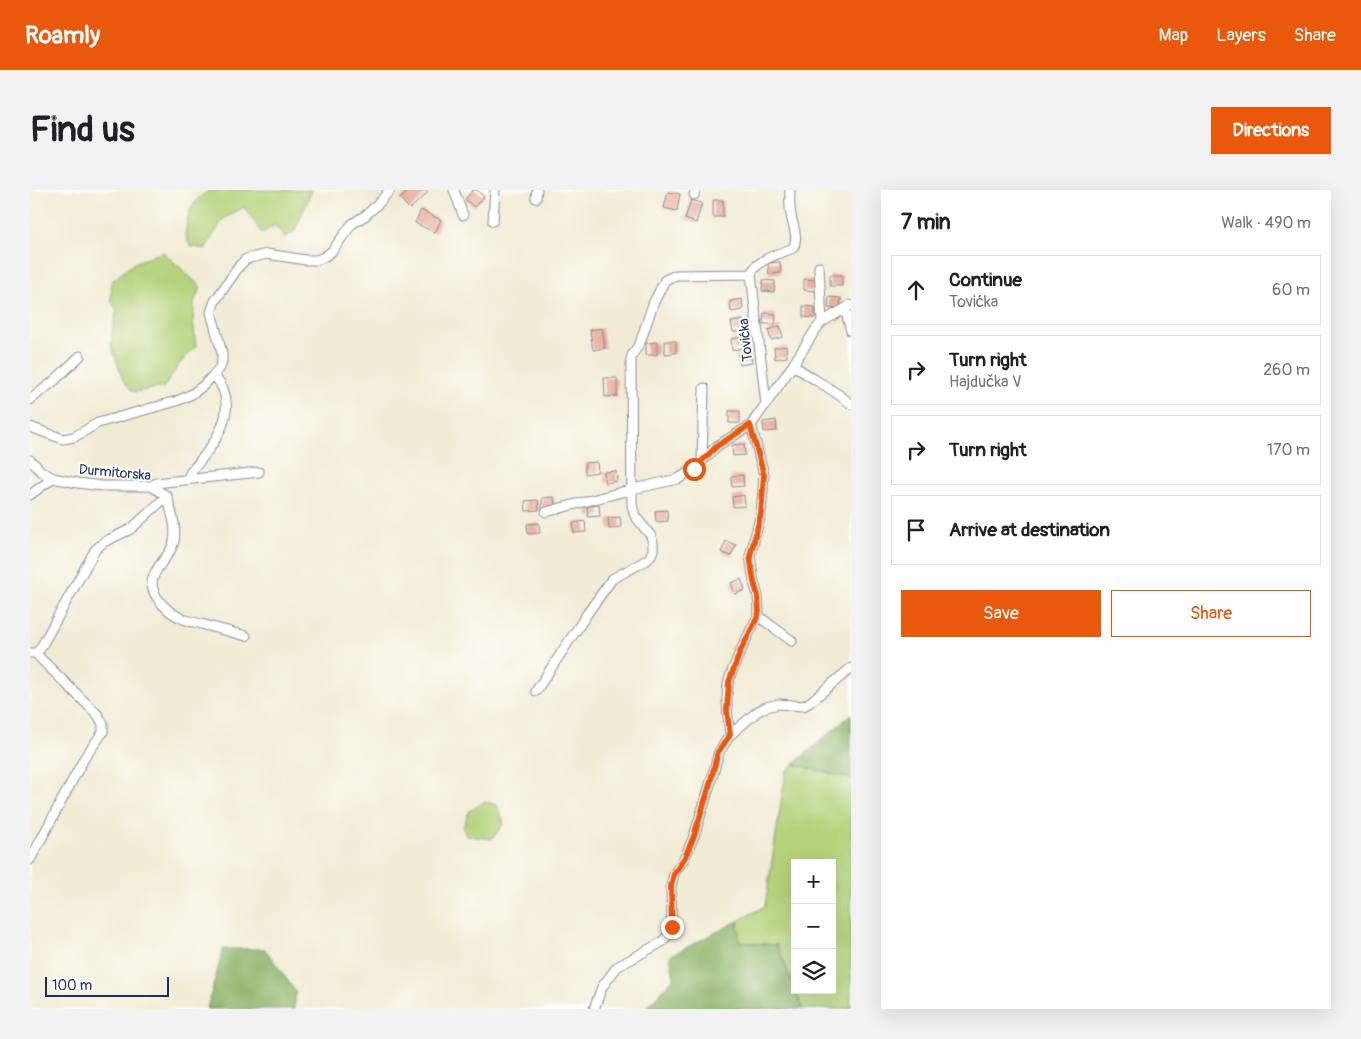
<!DOCTYPE html>
<html lang="en">
<head>
<meta charset="utf-8">
<style>
  body { margin:0; font-family:Pangolin,sans-serif; background:#f2f2f2; color:#202124 }
  .controls { position:absolute; right:15px; bottom:15px; display:grid; overflow:hidden; border-radius:0px; box-shadow:0 5px 20px #0002 }
  .controls button { width:45px; height:45px; display:grid; place-items:center; padding:0; border:0; border-bottom:1px solid #e0e0e0; background:#fff; color:#202124; font:25px sans-serif }
  .scale { position:absolute; left:15px; bottom:12px; width:124px; box-sizing:border-box; padding-left:5px; border:2px solid #1b2f5e; border-top:0; font-size:14px; line-height:18px; white-space:nowrap; color:#1b2f5e; -webkit-text-stroke:4px #fdfcf7; paint-order:stroke }
  .stop { position:absolute; width:15px; height:15px; margin:-11px; border:4px solid #ea580c; border-radius:50%; background:#fff }
  .stop.end { background:#ea580c; border-color:#fff; box-shadow:0 1px 5px #0008 }
  .list { margin:0; padding:0; list-style:none }
  h2 { display:flex; justify-content:space-between; align-items:center; height:65px; margin:0; padding:0 20px; font-size:21px }
  h2 small { font-size:16px; font-weight:400; color:#757577 }
  .list li { display:grid; grid-template-columns:32px 1fr auto; gap:15px; align-items:center; box-sizing:border-box; height:70px; margin:0 10px 10px; padding:0 10px; border:1px solid #e0e0e0; border-radius:0px }
  .list b { display:block; font-size:19px; white-space:nowrap }
  .list p { margin:0; font-size:16px; white-space:nowrap; color:#757577 }
  .list em { font-size:16px; font-style:normal; color:#757577 }
  .actions { display:flex; gap:10px; padding:15px 20px }
  .actions a { flex:1; padding:11px 0; border:1px solid #ea580c; border-radius:0px; text-align:center; font-size:18px; color:#ea580c }
  .actions .main { background:#ea580c; color:#fff }
  .icon { flex:none; width:28px; height:28px; fill:none; stroke:currentColor; stroke-width:2; stroke-linecap:round; stroke-linejoin:round }
  .map { position:relative; flex:none; width:821px; height:819px; overflow:hidden; border-radius:0px }
  header { display:flex; align-items:center; gap:30px; box-sizing:border-box; height:70px; padding:0 25px; background:#ea580c; color:#fff }
  header strong { font-size:24px }
  nav { display:flex; gap:28px; margin-inline-start:auto; font-size:18px }
  .intro { display:flex; align-items:center; justify-content:space-between; box-sizing:border-box; height:120px; padding:0 30px }
  h1 { margin:0; font-size:35px }
  .button { padding:12px 22px; border-radius:0px; background:#ea580c; color:#fff; font-size:18px; font-weight:700 }
  main { display:flex; gap:30px; padding:0 30px }
  aside { flex:1; background:#fff; border-radius:0px; box-shadow:0 5px 20px #0002 }
  .map>svg:first-child { display:block }
</style>
</head>
<body>
<header>
<strong>Roamly</strong>
<nav><a>Map</a><a>Layers</a><a>Share</a></nav>
</header>
<div class="intro"><h1>Find us</h1><a class="button">Directions</a></div>
<main>
<div class="map">
<svg width="821" height="819" viewBox="0 0 821 819">
  <rect width="100%" height="100%" fill="#fdfcf7"/>
  <filter id="ink" filterUnits="userSpaceOnUse"><feTurbulence type="fractalNoise" baseFrequency=".02" numOctaves="2"/><feDisplacementMap in="SourceGraphic" scale="10" xChannelSelector="R" yChannelSelector="G"/><feConvolveMatrix kernelMatrix="1 2 1 2 8 2 1 2 1" color-interpolation-filters="sRGB"/></filter>
  <filter id="wash" filterUnits="userSpaceOnUse"><feTurbulence type="fractalNoise" baseFrequency=".0096" numOctaves="4" result="noise"/><feDisplacementMap in="SourceGraphic" scale="20" xChannelSelector="R" yChannelSelector="G"/><feGaussianBlur stdDeviation="1.12" result="paint"/><feColorMatrix in="noise" values="0 0 0 0 0 0 0 0 0 0 0 0 0 0 0 0 0 1.4 0 .05"/><feComposite in="paint" operator="in"/></filter>
  <g filter="url(#wash)">
    <rect width="100%" height="100%" fill="#f2ecd5"/>
    <path fill="#b3d279" stroke="#67806c" d="M180 0H282L264 42 254 47 245 35 232 43 214 17 193 29 175 59 160 56C155 45 155 43 157 32 161 14 165 10 180 0Z
      M133 62 171 97 164 112 163 132 166 156 147 177 134 197 103 202 93 190 81 154 83 137 87 120 81 110 82 91 106 72Z
      M764 574 821 589V817L819 819H773L765 800H802V673H765V799L747 755 709 752 708 731 735 716 756 581Z
      M455 612 467 615 474 633 462 649 436 646 433 638 439 621Z"/>
    <path fill="#8eb469" stroke="#547264" d="M821 524V589L764 574Z
      M708 731 710 752 747 755 773 819H615L644 788 640 766Z
      M193 759H235L266 802 264 819H177Z"/>
    <g id="blocks">
      <path fill="#ebaf9c" d="M380 0H396L398 2 380 19 370 9Z
        M443 0H447L454 7 444 17 435 9Z
        M638 2 650 4 647 21 634 18Z
        M661 10 672 13 666 33 655 29Z
        M683 10H693V27H683Z
        M391 20 411 30 405 43 385 33Z
        M750 72 751 83 739 84 738 73Z
        M800 85H812V96H800Z
        M774 89 786 90V101L774 100Z
        M733 90 745 91 744 102 732 101Z
        M799 107 811 108 810 119 798 118Z
        M712 109 713 120 701 122 700 111Z
        M773 116 785 117V128L773 127Z
        M734 123 746 124 745 134H733Z
        M713 130 715 141 703 142 701 132Z
        M750 136 753 147 741 150 738 140Z
        M572 138 575 158 563 160 560 140Z
        M713 147 714 158 702 160 701 149Z
        M635 151H646V163L635 164Z
        M627 152V165H616V153Z
        M756 156 757 167 745 169 744 158Z
        M720 162 722 173 710 175 708 164Z
        M574 188H587V206L575 207Z
        M699 221H710V233H699Z
        M746 230 747 241 734 242 733 232Z
        M714 254 715 265 703 266 702 255Z
        M567 272 568 282 555 284V273Z
        M586 281 587 291 575 293 574 282Z
        M713 285 714 296 702 297 701 286Z
        M714 305 715 316 703 317 702 307Z
        M524 307 525 317 512 319V308Z
        M508 310 509 320 496 321 495 311Z
        M569 315 570 326 558 327 557 316Z
        M637 320 638 331 626 332 625 321Z
        M590 327 591 337 579 339 578 328Z
        M555 331 556 342 544 343 543 333Z
        M509 333 510 343 498 344 497 334Z
        M696 351 706 355 701 366 691 362Z
        M711 389 715 400 705 404 701 393Z"/>
    </g>
  </g>
  <g filter="url(#ink)">
    <use href="#blocks" fill-opacity="0" stroke="#868e9a" stroke-width="1"/>
    <g fill="none" stroke-linecap="round" stroke-linejoin="round">
      <g stroke="#868e9a" stroke-width="11">
        <path id="minor" d="M424 0 433 25
          M664 5 665 0
          M506 8 507 0
          M463 31 465 0
          M789 77 792 132
          M815 118 821 141
          M763 175C782 189 803 199 821 214
          M0 210 24 191 50 166
          M736 214 721 84C727 69 749 64 763 58 769 47 763 37 761 25 759 17 760 8 760 0
          M0 237 33 249 44 247 68 233 147 211 162 204 174 195 190 178 192 171V163L181 122 185 111 210 75 216 69 237 64 276 70H287L294 67 302 61 322 34 336 25 348 14 360 0
          M0 270 11 281 23 288 48 293 72 296H121L137 306
          M672 271 674 198
          M158 289 160 283C183 256 214 219 184 185
          M121 296 126 293 229 282
          M0 305 23 288
          M137 306C141 322 150 343 141 359 136 369 126 377 123 388 118 404 137 421 149 427 156 431 164 432 171 434 186 438 201 442 216 446
          M516 322 603 299 648 289 664 279 687 256 721 235 763 175 786 139 792 132 821 115
          M728 426 762 451
          M0 463H6L10 459 65 360 74 352 101 339 137 306
          M506 501 557 424 582 389 617 370 621 365 623 360V353L621 346 605 326 602 315 601 170 602 165 610 153 623 114 635 90 646 85 721 84
          M700 545C698 528 695 506 699 490 706 468 717 447 728 426L729 421 728 406 724 392 720 366 731 324 734 285 721 235
          M0 670 55 567 73 542V534L68 525 11 469 6 463
          M564 819 572 797 587 777 632 752 639 744 642 737 641 696 644 684 655 667 664 646 679 598 689 562 700 545 728 521 736 517 749 514 773 516 779 513 821 478"/>
      </g>
      <use href="#minor" stroke="#fff" stroke-width="9"/>
    </g>
  </g>
  <g fill="none" stroke-linecap="round" stroke-linejoin="round" filter="url(#ink)">
    <path stroke="#ea580c" stroke-width="6" d="M642 737 641 696 644 684 655 667 664 646 679 598 688 562 700 545 697 520 699 492 710 462 728 426 729 421 728 406 724 392 720 366 731 324 734 285 720 235 687 256 664 279"/>
  </g>
  <g text-anchor="middle" stroke-width="4" stroke-linejoin="round" paint-order="stroke">
    <g font-size="14" fill="#1b2f5e" stroke="#fdfcf7">
      <text transform="translate(715 150) rotate(-96)" y="5">Tovićka</text>
      <text transform="translate(85 282) rotate(5)" y="5">Durmitorska</text>
    </g>
  </g>
</svg>
<div class="controls">
<button>+</button>
<button>−</button>
<button><svg class="icon" aria-label="layers" viewBox="0 0 24 24"><path d="M12 4l9 5-9 5-9-5zM3 14l9 5 9-5"/></svg></button>
</div>
<div class="scale">100 m</div>
<div class="stop" style="left:664px;top:279px"></div>
<div class="stop end" style="left:642px;top:737px"></div>
</div>
<aside>
<h2>7 min<small>Walk · 490 m</small></h2>
<ul class="list">
<li><svg class="icon" aria-label="ahead" viewBox="0 0 24 24"><path d="M12 20V5M6 11l6-6 6 6"/></svg><div><b>Continue</b><p>Tovićka</p></div><em>60 m</em></li>
<li><svg class="icon" aria-label="right" viewBox="0 0 24 24"><path d="M7 20v-9h11M14 6l5 5-5 5"/></svg><div><b>Turn right</b><p>Hajdučka V</p></div><em>260 m</em></li>
<li><svg class="icon" aria-label="right" viewBox="0 0 24 24"><path d="M7 20v-9h11M14 6l5 5-5 5"/></svg><div><b>Turn right</b></div><em>170 m</em></li>
<li><svg class="icon" aria-label="arrive" viewBox="0 0 24 24"><path d="M6 21V4h12l-3 4 3 4H6"/></svg><div><b>Arrive at destination</b></div></li>
</ul>
<div class="actions"><a class="main">Save</a><a>Share</a></div>
</aside>
</main>
</body>
</html>
